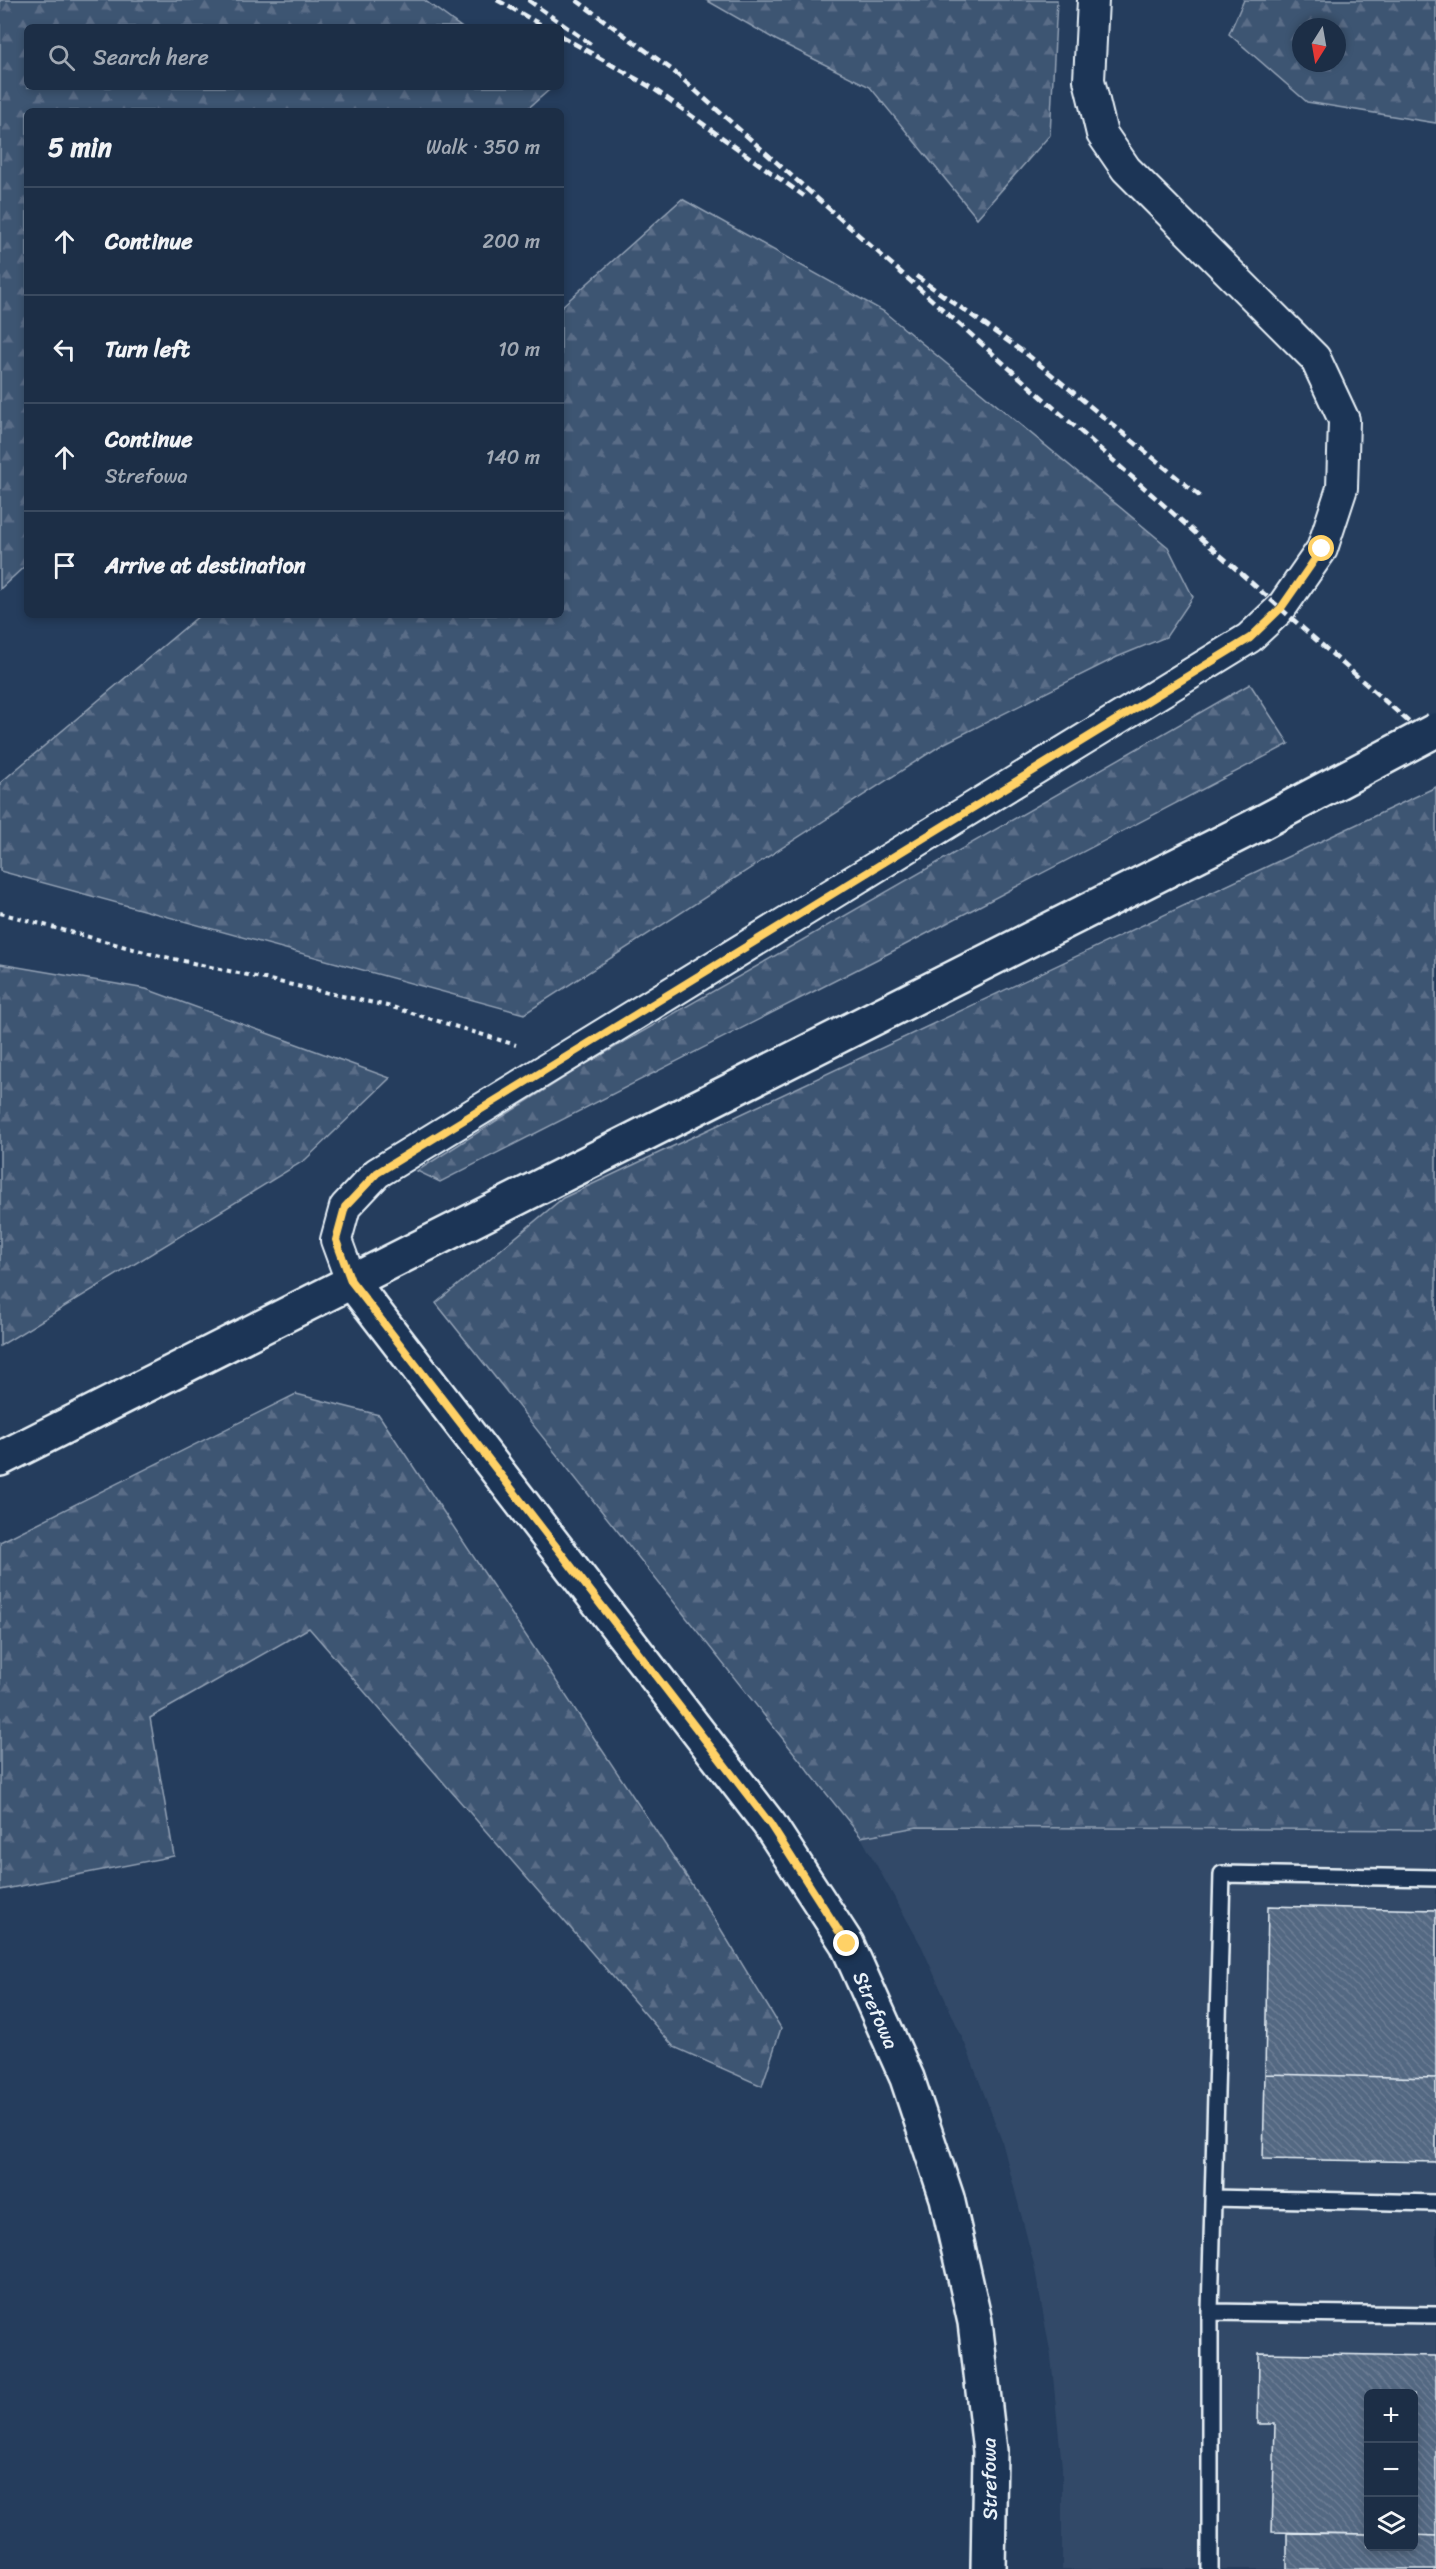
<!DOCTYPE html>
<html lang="en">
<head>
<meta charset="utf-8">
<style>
  body { margin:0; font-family:Sriracha,sans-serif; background:#25364d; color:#f1f3f6 }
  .controls { position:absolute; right:18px; bottom:18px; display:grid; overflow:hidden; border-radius:9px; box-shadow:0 3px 9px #0003 }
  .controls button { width:54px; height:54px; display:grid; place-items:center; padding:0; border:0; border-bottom:2px solid #3a4a5f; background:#1c2e46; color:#f1f3f6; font:30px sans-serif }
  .compass { position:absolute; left:1292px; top:18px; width:54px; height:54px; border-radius:50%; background:#1c2e46; box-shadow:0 3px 9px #0003; rotate:191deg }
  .stop { position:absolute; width:18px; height:18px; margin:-14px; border:4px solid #ffd166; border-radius:50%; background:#fff }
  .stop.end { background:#ffd166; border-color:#fff; box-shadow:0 2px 6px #0008 }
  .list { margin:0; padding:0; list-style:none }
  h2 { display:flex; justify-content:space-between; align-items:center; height:78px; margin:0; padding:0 24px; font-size:26px }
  h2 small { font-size:20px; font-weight:400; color:#a0a8b3 }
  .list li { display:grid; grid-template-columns:39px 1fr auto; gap:18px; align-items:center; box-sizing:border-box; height:108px; padding:0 24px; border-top:2px solid #3a4a5f }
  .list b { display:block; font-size:22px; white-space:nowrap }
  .list p { margin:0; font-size:20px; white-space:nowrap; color:#a0a8b3 }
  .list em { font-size:20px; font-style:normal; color:#a0a8b3 }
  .icon { flex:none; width:33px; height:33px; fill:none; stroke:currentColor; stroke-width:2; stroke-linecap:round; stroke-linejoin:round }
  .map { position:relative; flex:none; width:1436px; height:2569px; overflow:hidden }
  .search { position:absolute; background:#1c2e46; box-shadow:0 3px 9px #0003; left:24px; top:24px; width:540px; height:66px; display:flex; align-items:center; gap:15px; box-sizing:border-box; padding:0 21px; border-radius:9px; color:#a0a8b3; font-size:22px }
  .panel { position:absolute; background:#1c2e46; box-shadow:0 3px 9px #0003; left:24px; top:108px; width:540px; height:510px; border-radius:9px }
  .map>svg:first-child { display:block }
</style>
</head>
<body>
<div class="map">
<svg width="1436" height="2569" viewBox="0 0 1436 2569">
  <defs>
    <pattern id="forest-firs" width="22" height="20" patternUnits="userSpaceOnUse" patternTransform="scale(1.5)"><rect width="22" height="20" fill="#3e5472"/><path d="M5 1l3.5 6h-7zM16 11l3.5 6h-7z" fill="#5a6d87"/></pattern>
    <pattern id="building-back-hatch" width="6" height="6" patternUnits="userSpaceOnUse" patternTransform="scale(1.5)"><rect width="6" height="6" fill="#536782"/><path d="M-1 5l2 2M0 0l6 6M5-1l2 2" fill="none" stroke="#6c7d94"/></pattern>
  </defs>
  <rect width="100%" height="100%" fill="#253d5d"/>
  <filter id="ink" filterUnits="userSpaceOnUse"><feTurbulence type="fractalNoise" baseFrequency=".0167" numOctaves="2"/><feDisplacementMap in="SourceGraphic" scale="12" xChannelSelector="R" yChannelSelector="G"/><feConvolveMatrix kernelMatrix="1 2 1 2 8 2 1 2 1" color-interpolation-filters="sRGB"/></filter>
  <g filter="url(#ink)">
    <path fill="#334a68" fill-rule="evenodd" d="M917 1827 1436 1830V2569H1062V2467L1051 2356 1034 2264 1002 2141 966 2046 922 1947 861 1837ZM1368 2394H1414V2546H1368Z"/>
    <path fill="url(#forest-firs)" stroke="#93a2b5" stroke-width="1.5" fill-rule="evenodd" d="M0 0H424L461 27H27V87H545L549 90 525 111H27V564L0 589Z
      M706 0H1057L1050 135 977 218 870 87 776 40Z
      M1244 0H1436V123L1307 102 1229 34ZM1301 27H1337V63H1301Z
      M682 199 883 311 1168 547 1193 597 1166 637 1117 657 943 744 524 1014 0 871V783L200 615H561V307Z
      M1250 684 1289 744 903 946 440 1182 417 1171 584 1065Z
      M1436 787V1830L917 1827 861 1837 436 1303 563 1198Z
      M0 964 146 989 390 1078 305 1160 0 1346Z
      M296 1394 379 1415 714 1918 781 2028 762 2086 674 2047 309 1628 150 1718 174 1856 0 1890V1542Z"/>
    <path fill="url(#building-back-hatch)" stroke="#e8f1f8" stroke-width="1.5" d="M1268 1906 1436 1910V2078L1265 2074Z
      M1265 2074 1436 2078V2162L1263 2159Z
      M1259 2353 1436 2356V2536L1414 2535V2394H1368V2534L1272 2532 1275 2424H1258Z
      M1287 2533 1368 2534V2546H1414V2535L1436 2536V2569H1287Z"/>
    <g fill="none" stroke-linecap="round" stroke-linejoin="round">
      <g stroke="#e8f1f8" stroke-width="20">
        <path id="service" d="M1213 2198 1436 2203
          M1210 2312 1436 2315
          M1210 2569V2312L1222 1874 1436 1878"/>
      </g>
      <g stroke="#e8f1f8" stroke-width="34">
        <path id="minor" d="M351 1281 336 1240 345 1207 377 1173 1249 638 1281 608 1322 549 1342 488 1344 420 1315 358 1126 169 1102 134 1089 80 1093 0"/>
      </g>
      <g stroke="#e8f1f8" stroke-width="38">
        <path id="tertiary" d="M351 1281 769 1824 847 1944 907 2078 947 2198 975 2322 990 2451 988 2569"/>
      </g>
      <g stroke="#e8f1f8" stroke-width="38">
        <path id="secondary" d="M0 1459 1257 825"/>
      </g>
      <path stroke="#e8f1f8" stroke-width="4" stroke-dasharray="4.5 4.5" stroke-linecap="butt" d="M0 913 152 954 392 1007 516 1045"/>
      <use href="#service" stroke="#1d3557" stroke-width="15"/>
      <use href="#minor" stroke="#1d3557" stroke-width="30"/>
      <use href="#tertiary" stroke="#1d3557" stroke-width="33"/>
      <use href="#secondary" stroke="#1d3557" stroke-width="33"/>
      <path stroke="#e8f1f8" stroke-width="4.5" stroke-dasharray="9 4.5" stroke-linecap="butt" d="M497 0 545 27
        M528 0 592 45
        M576 0 671 69 1436 746
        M561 36 654 89 804 196
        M916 276 1029 356 1202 498"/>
      <g stroke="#e8f1f8" stroke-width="38" stroke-linecap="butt">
        <path id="secondary-bridge" d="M1257 825 1436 730"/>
      </g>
      <use href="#secondary-bridge" stroke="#1d3557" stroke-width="33"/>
    </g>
  </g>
  <g fill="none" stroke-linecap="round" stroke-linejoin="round" filter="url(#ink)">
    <path stroke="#ffd166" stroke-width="8" d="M847 1944 770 1824 351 1281 336 1240 345 1207 377 1173 1250 638 1281 608 1322 549"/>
  </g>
  <g text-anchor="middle" stroke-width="6" stroke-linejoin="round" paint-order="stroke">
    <g font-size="20" fill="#e8f1f8" stroke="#1d3557">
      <text transform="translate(876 2010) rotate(66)" y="7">Strefowa</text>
      <text transform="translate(989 2479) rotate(-91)" y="7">Strefowa</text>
    </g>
  </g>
</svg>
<div class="controls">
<button>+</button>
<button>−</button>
<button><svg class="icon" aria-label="layers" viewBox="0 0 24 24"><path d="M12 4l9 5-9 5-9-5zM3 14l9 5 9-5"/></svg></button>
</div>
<svg class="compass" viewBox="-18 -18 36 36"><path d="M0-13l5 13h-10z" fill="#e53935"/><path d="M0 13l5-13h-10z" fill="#a0a8b3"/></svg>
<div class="stop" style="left:1322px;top:549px"></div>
<div class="stop end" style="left:847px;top:1944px"></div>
<div class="search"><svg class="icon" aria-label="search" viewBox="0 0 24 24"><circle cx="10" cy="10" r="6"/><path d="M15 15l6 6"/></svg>Search here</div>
<section class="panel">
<h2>5 min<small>Walk · 350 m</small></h2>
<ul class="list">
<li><svg class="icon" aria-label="ahead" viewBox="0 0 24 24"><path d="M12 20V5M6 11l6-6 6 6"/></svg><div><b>Continue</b></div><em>200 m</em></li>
<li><svg class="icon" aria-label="left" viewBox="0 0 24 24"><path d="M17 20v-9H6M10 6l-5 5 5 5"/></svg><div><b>Turn left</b></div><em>10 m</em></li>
<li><svg class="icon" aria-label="ahead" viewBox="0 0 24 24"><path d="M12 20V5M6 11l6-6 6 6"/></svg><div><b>Continue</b><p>Strefowa</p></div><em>140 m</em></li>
<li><svg class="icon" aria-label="arrive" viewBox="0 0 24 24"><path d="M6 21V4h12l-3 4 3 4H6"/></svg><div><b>Arrive at destination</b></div></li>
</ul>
</section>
</div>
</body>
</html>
